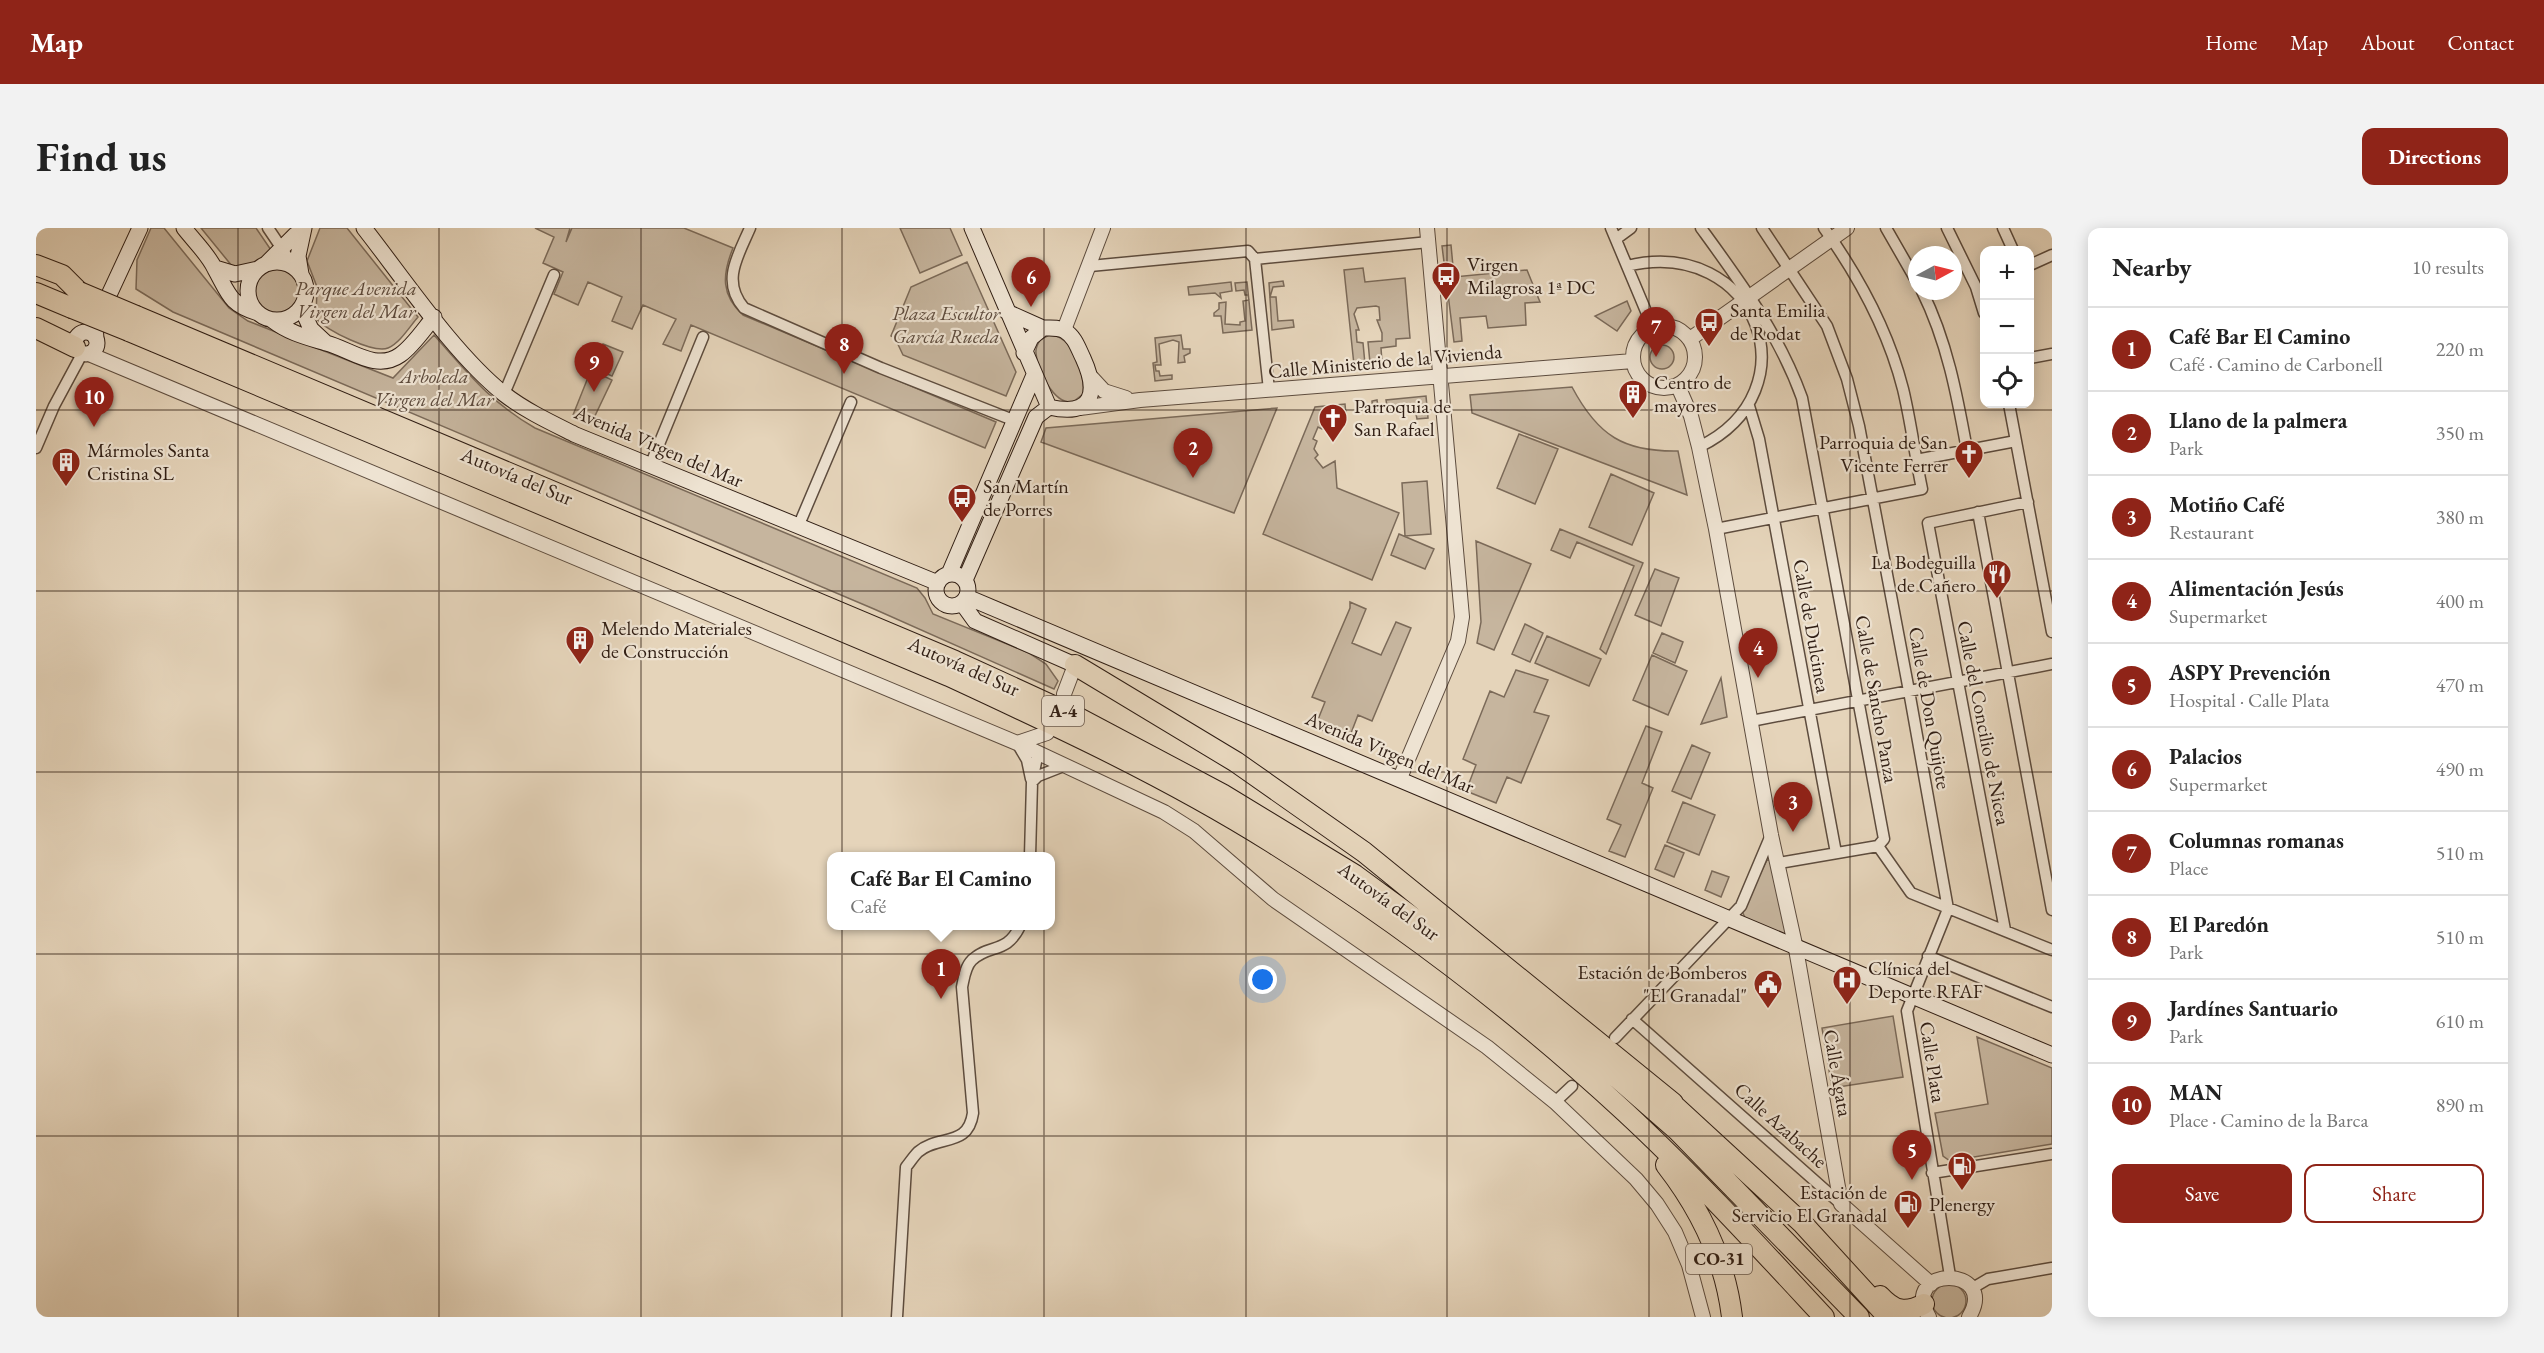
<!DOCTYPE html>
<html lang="en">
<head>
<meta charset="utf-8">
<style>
  body { margin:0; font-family:"EB Garamond",serif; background:#f2f2f2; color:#222 }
  .controls { position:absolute; right:18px; top:18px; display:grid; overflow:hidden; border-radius:12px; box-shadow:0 3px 15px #0003 }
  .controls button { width:54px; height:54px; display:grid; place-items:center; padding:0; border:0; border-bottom:2px solid #e0e0e0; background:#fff; color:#222; font:30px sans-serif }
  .compass { position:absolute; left:1872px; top:18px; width:54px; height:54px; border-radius:50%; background:#fff; box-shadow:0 3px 15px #0003; rotate:83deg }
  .you { position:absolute; left:1227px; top:752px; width:21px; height:21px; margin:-15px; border:4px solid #fff; border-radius:50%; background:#1a73e8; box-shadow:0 0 0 9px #1a73e833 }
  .badge { display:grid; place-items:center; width:39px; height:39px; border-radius:50%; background:#8f2418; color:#fff; font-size:20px; font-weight:700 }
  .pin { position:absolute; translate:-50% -50px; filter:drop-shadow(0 2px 3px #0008) }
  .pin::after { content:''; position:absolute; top:32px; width:21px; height:18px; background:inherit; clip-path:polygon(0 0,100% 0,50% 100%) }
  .popup { position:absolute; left:791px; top:624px; width:228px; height:78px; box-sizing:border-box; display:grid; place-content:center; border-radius:12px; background:#fff; filter:drop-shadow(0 2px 4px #0005); font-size:20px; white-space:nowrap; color:#767676 }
  .popup b { font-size:22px; color:#222 }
  .popup::after { content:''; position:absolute; left:50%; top:100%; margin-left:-12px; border:12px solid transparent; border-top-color:#fff }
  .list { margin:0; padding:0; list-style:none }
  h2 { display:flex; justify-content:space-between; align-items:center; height:78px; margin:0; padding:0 24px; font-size:26px }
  h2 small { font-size:20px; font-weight:400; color:#767676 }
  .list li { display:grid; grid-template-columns:39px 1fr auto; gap:18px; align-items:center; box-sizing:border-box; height:84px; padding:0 24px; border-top:2px solid #e0e0e0 }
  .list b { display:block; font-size:22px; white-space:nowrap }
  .list p { margin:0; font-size:20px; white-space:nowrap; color:#767676 }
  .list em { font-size:20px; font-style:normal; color:#767676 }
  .actions { display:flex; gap:12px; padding:18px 24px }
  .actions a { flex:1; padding:14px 0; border:2px solid #8f2418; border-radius:12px; text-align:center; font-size:21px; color:#8f2418 }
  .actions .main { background:#8f2418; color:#fff }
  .icon { flex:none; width:33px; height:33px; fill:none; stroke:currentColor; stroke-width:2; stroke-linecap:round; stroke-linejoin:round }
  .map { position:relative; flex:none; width:2016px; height:1089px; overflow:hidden; border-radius:12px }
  header { display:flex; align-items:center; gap:36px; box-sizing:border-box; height:84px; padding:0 30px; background:#8f2418; color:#fff }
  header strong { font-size:28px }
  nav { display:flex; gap:33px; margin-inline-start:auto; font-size:21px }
  .intro { display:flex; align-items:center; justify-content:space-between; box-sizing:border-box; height:144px; padding:0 36px }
  h1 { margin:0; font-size:42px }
  .button { padding:15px 27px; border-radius:12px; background:#8f2418; color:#fff; font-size:21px; font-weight:700 }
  main { display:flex; gap:36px; padding:0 36px }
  aside { flex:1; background:#fff; border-radius:12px; box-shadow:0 3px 15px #0003 }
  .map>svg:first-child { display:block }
</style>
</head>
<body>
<header>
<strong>Map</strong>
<nav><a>Home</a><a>Map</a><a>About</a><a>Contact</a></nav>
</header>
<div class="intro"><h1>Find us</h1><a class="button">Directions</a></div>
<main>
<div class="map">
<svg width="2016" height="1089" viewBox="0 0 2016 1089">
  <rect width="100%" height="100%" fill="#e5d4ba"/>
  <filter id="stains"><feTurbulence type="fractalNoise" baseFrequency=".00333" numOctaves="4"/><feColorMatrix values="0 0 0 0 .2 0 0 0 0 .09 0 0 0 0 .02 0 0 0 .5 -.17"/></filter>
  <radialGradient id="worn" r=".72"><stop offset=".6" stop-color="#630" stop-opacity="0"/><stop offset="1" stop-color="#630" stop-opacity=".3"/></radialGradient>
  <path fill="#c6b59e" stroke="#7b6a59" stroke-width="1.5" d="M115 0H128L193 80 212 93 357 150 398 107C431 144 455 175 499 200L881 360 889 370 897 386 993 425 1010 436 1022 453 1018 461 838 381 137 84 100 61 101 32Z
    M165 0H220L235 22C227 33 209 41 196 38Z
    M284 0H311L382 89C374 98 364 115 352 120 339 126 288 102 280 90L281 59 271 33Z
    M499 0H534L530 14 536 0H648L697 20C686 47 685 67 707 87L960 194 949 220 655 97 645 123 627 116 640 91 607 77 596 101 576 93 586 69 552 54 542 77 518 66 527 44 507 35 518 9Z
    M864 0H914L926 27 884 45Z
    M1415 17 1418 49 1491 42 1504 74 1489 75 1490 97 1452 100 1450 88 1424 90 1426 113 1418 114 1406 18Z
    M931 34 980 144 970 168 867 127 859 110 855 108 875 59Z
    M1327 40 1329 54 1369 50 1374 110 1360 111V118L1345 120 1346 134 1334 135 1332 114 1346 113V105L1341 92H1344L1343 79 1340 78 1321 80 1318 86 1323 102H1320L1321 114 1327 115 1329 136 1318 137 1308 42Z
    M219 63a22 22 0 1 1 44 0a22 22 0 1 1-44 0Z
    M1247 53 1248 58 1237 59 1234 69H1240L1242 93 1257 92 1258 99 1236 102 1233 55Z
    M1195 54 1196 63 1184 65 1185 70 1179 65 1153 67 1152 59Z
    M1211 54 1216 102 1187 105 1185 88H1178V85L1183 81V75L1190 74 1189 96 1204 97V94L1209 93 1207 73 1213 72 1212 67H1209L1208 62 1200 63 1199 55Z
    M1591 73 1595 83 1581 103 1559 88Z
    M1013 107C1037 107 1049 145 1047 166L1037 174C1018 177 1001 142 1000 125 999 120 1002 116 1004 112Z
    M1145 107 1147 121H1154V125L1148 128 1149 134 1142 135 1143 114 1137 112 1123 116 1125 137H1119L1120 143H1123L1124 148 1136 147V151L1119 153 1117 135 1121 134 1119 110Z
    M567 116 587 124 576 148 557 140Z
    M1614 129a12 12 0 1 1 24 0a12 12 0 1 1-24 0Z
    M555 142 576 152 556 194 537 187Z
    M1536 159C1562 208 1588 224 1642 223L1651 267 1436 185 1434 167Z
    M1390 168 1392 190 1381 191 1379 181 1337 185 1336 173 1341 172 1342 179 1351 178 1350 172Z
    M1309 176 1310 187 1297 189V193L1289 194 1286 201 1282 199 1277 211 1281 213 1278 221 1282 227 1279 230 1287 240 1299 233 1301 260 1363 285 1336 352 1227 306 1279 179Z
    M1241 180 1198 285 1005 214 1010 200Z
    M1483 206 1522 221 1499 276 1461 260Z
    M1575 246 1618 265 1596 317 1553 299Z
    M1391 253 1395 306 1369 308 1366 255Z
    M1524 301 1607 335 1570 426 1564 421 1598 338 1541 314 1534 330 1515 322Z
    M1363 306 1398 321 1389 341 1355 327Z
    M1440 313 1495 336 1458 422 1441 415 1445 394Z
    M1619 341 1643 350 1625 398 1599 387Z
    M1314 374 1330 381 1316 415 1345 427 1360 394 1375 400 1336 493 1322 487 1312 513 1279 499 1289 474 1276 469 1314 380Z
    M1489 396 1507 405 1494 434 1476 426Z
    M1626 405 1647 414 1639 435 1617 425Z
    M1511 408 1565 431 1553 458 1499 435Z
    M1616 427 1651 443 1632 487 1597 472Z
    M1480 442 1512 452 1498 484 1513 488 1485 555 1471 549 1460 575 1430 563 1440 537 1427 531 1454 463 1468 469Z
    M1685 450 1691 489 1665 496Z
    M1610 498 1626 504 1606 555 1617 560 1589 629 1573 623 1585 597 1571 591Z
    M1656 517 1674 525 1655 571 1636 563Z
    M1647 574 1679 587 1663 627 1631 614Z
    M1629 617 1648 625 1638 649 1619 641Z
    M1731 632 1741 633 1752 711 1710 692 1706 683Z
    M1676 643 1693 649 1685 669 1669 662Z
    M1857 788 1867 849 1796 860 1786 800Z
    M1941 809 2016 840V916L1914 933 1907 928 1899 885 1952 876Z
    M1896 1073a17 17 0 1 1 34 0a17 17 0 1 1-34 0Z"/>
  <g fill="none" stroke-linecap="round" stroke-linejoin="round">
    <g stroke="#5d4c3e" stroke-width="13">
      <path id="minor" d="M232 0 259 40
        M714 0C702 28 685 53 708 80L845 140 977 192
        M1575 0 1617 100
        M1665 0C1705 55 1743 106 1766 170L1848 611 1842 618
        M1726 0 1791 98 1811 151 1823 198 1873 463 1912 681 1871 783 1914 1048
        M1850 0 1881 54
        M1911 0 1940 59 1948 85
        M1967 0 1977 22
        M1580 11 1595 0
        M1219 31 1393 14
        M1994 37 2016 27
        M1054 38 1212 23 1219 31 1233 162
        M1591 38C1721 7 1779 163 1663 219
        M1886 63C1911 113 1921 167 1931 222
        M1994 130 2016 126
        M468 166 518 47
        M1973 176 2016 404
        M1713 178 1723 211 1800 625
        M0 220 18 178 46 126
        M1880 232 1980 213
        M614 238 667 109
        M1942 284 2016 682
        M762 299 815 174
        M1680 301 1886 261C1879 228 1875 194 1867 161 1852 102 1823 49 1788 0
        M1715 493 2016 436
        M981 515 991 532 995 551
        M996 554 1002 548 1030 537
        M994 628 996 554 1002 524
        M1743 635 1842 618 1875 665 2016 722
        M1969 702 1892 295 1992 274
        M1892 728 2016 779
        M1596 791 1805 976
        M1579 810 1705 678 1735 607
        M1519 874 1536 858
        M1896 945 2016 926
        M1935 1061 1952 1051 2016 1040
        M861 1089 870 939C874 934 878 928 882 924 903 906 932 920 937 885L926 759C928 750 929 739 936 732 954 715 970 727 984 698"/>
    </g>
    <g stroke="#5d4c3e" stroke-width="16">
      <path id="tertiary" d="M1597 129a31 31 0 1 1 62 0a31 31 0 1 1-62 0Z
        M1028 102 1067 0
        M1654 111 1811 0
        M53 126 981 515 1128 584 1158 603 1237 671 1451 819 1519 874 1600 951 1621 976 1639 1004 1653 1037 1667 1089
        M1056 150 1068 163 1090 170
        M1642 158 1655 188 1663 219 1680 301 1735 607 1760 721 1805 976 1895 1056
        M1044 180 1104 172 1597 133
        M1028 466 1039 437
        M981 515 1011 505
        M1364 550 1422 413 1426 389 1391 0
        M1893 1089C1862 1037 1964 1037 1933 1089"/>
    </g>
    <g stroke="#301e14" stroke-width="17">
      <path id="secondary" d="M148 0C158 13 172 26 179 41 193 66 193 76 222 85
        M328 0C368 51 418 126 468 166 490 183 516 195 540 207L902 355
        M936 0 1013 179C1057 189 1063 165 1047 130 1042 120 1039 109 1029 103 1023 99 1014 100 1007 100L995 110 988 125
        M212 63a29 29 0 1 1 58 0a29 29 0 1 1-58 0Z
        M230 36 259 7 266 4
        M179 40 199 46 222 41
        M265 46 262 28 268 0
        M265 79 275 101 289 114
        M971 84 1007 100
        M236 92C253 105 270 109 290 115 314 121 340 144 364 127 377 118 388 101 398 89
        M39 115a11 11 0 1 1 22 0a11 11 0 1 1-22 0Z
        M60 111 59 97 104 0
        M913 346 998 147
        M900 362a16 16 0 1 1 32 0a16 16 0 1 1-32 0Z
        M929 352 1000 189 1013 179
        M931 369 2016 827
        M926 375 939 393 1039 437"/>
    </g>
    <g stroke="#301e14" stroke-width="22">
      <path id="motorway" d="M0 37 26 47 43 64
        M0 65 36 80
        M100 88 919 433 1039 488 1186 566 1319 647 1473 760 1530 805 1642 903 1823 1089
        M0 100 39 119
        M93 103 913 448C1023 499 1133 550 1235 614 1361 693 1480 783 1589 884 1659 949 1723 1019 1788 1089
        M1039 437 1200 534 1328 624 1637 875
        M1628 868 1767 996 1852 1089
        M1630 937C1665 982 1689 1031 1696 1089
        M1844 1068C1858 1083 1869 1086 1888 1076"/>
    </g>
    <use href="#minor" stroke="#eee3d2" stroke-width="10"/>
    <use href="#tertiary" stroke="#eee3d2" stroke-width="14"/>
    <use href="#secondary" stroke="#eee3d2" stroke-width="15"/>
    <use href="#motorway" stroke="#e5d4ba" stroke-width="20"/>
    <g stroke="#301e14" stroke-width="22" stroke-linecap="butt">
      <path id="motorway-bridge" d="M43 64 100 88
        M36 80 93 103"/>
    </g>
    <use href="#motorway-bridge" stroke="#e5d4ba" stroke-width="20"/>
  </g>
  <path fill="none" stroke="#301e14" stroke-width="1.5" stroke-opacity="0.55" d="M202 0V1089M403 0V1089M605 0V1089M806 0V1089M1008 0V1089M1210 0V1089M1411 0V1089M1613 0V1089M1814 0V1089M0 182H2016M0 363H2016M0 544H2016M0 726H2016M0 908H2016"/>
  <defs>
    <g id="bus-pin" transform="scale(1.5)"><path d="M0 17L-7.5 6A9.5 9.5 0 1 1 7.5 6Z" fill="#8f2418" stroke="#eee3d2"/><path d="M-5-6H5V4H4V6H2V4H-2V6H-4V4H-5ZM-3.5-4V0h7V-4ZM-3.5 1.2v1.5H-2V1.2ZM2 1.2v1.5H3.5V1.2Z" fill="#fff"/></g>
    <g id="building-pin" transform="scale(1.5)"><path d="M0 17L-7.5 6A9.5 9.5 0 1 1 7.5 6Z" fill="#8f2418" stroke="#eee3d2"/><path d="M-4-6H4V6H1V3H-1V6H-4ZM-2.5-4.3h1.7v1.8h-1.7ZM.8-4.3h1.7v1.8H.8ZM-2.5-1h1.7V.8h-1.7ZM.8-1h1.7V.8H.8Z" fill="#fff"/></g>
    <g id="church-pin" transform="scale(1.5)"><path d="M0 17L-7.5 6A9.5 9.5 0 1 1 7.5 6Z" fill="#8f2418" stroke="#eee3d2"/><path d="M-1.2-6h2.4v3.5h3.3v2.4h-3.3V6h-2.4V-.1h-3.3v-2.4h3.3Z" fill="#fff"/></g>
    <g id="restaurant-pin" transform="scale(1.5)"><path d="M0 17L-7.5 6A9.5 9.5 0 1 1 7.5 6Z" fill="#8f2418" stroke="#eee3d2"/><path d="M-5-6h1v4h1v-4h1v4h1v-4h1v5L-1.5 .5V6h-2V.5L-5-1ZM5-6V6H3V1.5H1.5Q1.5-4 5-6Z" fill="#fff"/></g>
    <g id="hospital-pin" transform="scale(1.5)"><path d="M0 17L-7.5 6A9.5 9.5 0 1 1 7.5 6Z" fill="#8f2418" stroke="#eee3d2"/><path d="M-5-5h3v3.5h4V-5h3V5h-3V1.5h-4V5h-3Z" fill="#fff"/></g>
    <g id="civic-pin" transform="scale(1.5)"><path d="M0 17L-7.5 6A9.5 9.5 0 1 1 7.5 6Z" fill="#8f2418" stroke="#eee3d2"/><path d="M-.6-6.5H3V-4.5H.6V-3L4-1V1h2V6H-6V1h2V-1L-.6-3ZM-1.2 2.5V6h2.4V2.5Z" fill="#fff"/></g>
    <g id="fuel-pin" transform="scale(1.5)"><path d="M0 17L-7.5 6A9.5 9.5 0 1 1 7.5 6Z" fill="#8f2418" stroke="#eee3d2"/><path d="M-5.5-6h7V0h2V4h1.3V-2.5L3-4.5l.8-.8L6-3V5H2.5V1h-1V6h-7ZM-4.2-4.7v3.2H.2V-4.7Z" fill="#fff"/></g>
  </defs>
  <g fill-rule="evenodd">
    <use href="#bus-pin" x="1410" y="48"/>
    <use href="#bus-pin" x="1673" y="94"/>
    <use href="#building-pin" x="1597" y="166"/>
    <use href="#church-pin" x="1297" y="190"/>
    <use href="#church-pin" x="1933" y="226"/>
    <use href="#building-pin" x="30" y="234"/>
    <use href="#bus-pin" x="926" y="270"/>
    <use href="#restaurant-pin" x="1961" y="346"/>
    <use href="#building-pin" x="544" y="412"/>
    <use href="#hospital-pin" x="1811" y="752"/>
    <use href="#civic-pin" x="1732" y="756"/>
    <use href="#fuel-pin" x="1926" y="938"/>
    <use href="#fuel-pin" x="1872" y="976"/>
  </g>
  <g text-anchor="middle" stroke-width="4.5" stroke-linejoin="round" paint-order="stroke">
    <g fill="#eee3d2" stroke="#69594d" stroke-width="1.5">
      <rect x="1006" y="468" width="42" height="30" rx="4.5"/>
      <rect x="1650" y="1016" width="66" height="30" rx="4.5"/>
    </g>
    <g font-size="18" font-weight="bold" fill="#301e14">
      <text x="1027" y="489">A-4</text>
      <text x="1683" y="1037">CO-31</text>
    </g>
    <g font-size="20" fill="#301e14" stroke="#eee3d2" text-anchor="start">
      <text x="1431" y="43">Virgen<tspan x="1431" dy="23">Milagrosa 1ª DC</tspan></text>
      <text x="1694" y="89">Santa Emilia<tspan x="1694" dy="23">de Rodat</tspan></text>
      <text x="1618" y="161">Centro de<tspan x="1618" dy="23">mayores</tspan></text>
      <text x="1318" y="185">Parroquia de<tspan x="1318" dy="23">San Rafael</tspan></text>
      <text x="1912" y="221" text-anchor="end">Parroquia de San<tspan x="1912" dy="23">Vicente Ferrer</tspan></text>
      <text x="51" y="229">Mármoles Santa<tspan x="51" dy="23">Cristina SL</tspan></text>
      <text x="947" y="265">San Martín<tspan x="947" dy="23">de Porres</tspan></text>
      <text x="1940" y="341" text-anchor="end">La Bodeguilla<tspan x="1940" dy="23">de Cañero</tspan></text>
      <text x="565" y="407">Melendo Materiales<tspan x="565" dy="23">de Construcción</tspan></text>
      <text x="1832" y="747">Clínica del<tspan x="1832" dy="23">Deporte RFAF</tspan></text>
      <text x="1711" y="751" text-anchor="end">Estación de Bomberos<tspan x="1711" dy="23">"El Granadal"</tspan></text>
      <text x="1851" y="971" text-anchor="end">Estación de<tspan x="1851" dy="23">Servicio El Granadal</tspan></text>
      <text x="1926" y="983" text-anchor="middle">Plenergy</text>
    </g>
    <g font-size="20" font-style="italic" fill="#5d4b3d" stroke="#eee3d2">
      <text x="320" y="67">Parque Avenida<tspan x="320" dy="23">Virgen del Mar</tspan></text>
      <text x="910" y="92">Plaza Escultor<tspan x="910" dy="23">García Rueda</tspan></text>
      <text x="398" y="155">Arboleda<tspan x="398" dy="23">Virgen del Mar</tspan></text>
    </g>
    <g font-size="20" fill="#301e14" stroke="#eee3d2">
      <text transform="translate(1349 133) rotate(-5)" y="7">Calle Ministerio de la Vivienda</text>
      <text transform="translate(623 218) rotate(23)" y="7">Avenida Virgen del Mar</text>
      <text transform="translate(481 248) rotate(23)" y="7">Autovía del Sur</text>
      <text transform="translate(1776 398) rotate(80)" y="7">Calle de Dulcinea</text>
      <text transform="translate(928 438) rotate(24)" y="7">Autovía del Sur</text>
      <text transform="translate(1841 471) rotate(80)" y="7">Calle de Sancho Panza</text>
      <text transform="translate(1894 480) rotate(80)" y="7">Calle de Don Quijote</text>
      <text transform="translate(1948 495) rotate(79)" y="7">Calle del Concilio de Nicea</text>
      <text transform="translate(1354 524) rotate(23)" y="7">Avenida Virgen del Mar</text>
      <text transform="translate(1353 673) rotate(36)" y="7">Autovía del Sur</text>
      <text transform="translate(1897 834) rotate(81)" y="7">Calle Plata</text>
      <text transform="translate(1802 845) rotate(80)" y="7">Calle Ágata</text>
      <text transform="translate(1745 897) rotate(42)" y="7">Calle Azabache</text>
    </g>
  </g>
  <rect width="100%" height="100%" filter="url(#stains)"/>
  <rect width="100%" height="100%" fill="url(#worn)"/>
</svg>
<div class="controls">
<button>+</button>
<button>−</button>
<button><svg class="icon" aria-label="locate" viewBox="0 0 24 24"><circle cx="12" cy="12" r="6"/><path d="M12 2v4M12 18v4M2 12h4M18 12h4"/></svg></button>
</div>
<svg class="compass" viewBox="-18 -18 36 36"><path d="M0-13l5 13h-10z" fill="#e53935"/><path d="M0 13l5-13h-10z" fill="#767676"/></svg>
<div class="you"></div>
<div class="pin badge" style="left:905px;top:771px">1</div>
<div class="popup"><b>Café Bar El Camino</b>Café</div>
<div class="pin badge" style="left:1157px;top:250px">2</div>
<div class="pin badge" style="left:1757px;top:604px">3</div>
<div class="pin badge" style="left:1722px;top:450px">4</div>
<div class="pin badge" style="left:1876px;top:952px">5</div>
<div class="pin badge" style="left:995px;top:79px">6</div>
<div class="pin badge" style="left:1620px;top:129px">7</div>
<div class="pin badge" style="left:808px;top:146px">8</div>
<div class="pin badge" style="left:558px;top:164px">9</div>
<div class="pin badge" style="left:58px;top:199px">10</div>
</div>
<aside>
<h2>Nearby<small>10 results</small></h2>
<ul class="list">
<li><span class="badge">1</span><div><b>Café Bar El Camino</b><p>Café · Camino de Carbonell</p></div><em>220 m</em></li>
<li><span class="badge">2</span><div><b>Llano de la palmera</b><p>Park</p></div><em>350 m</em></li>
<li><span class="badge">3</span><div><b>Motiño Café</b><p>Restaurant</p></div><em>380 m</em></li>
<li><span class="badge">4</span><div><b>Alimentación Jesús</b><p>Supermarket</p></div><em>400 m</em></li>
<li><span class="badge">5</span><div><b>ASPY Prevención</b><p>Hospital · Calle Plata</p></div><em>470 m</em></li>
<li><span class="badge">6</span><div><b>Palacios</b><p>Supermarket</p></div><em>490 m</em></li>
<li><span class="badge">7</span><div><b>Columnas romanas</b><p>Place</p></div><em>510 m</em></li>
<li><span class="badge">8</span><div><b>El Paredón</b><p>Park</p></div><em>510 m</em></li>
<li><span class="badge">9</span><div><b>Jardínes Santuario</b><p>Park</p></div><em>610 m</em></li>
<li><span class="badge">10</span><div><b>MAN</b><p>Place · Camino de la Barca</p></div><em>890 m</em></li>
</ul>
<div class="actions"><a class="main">Save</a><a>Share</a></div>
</aside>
</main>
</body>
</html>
